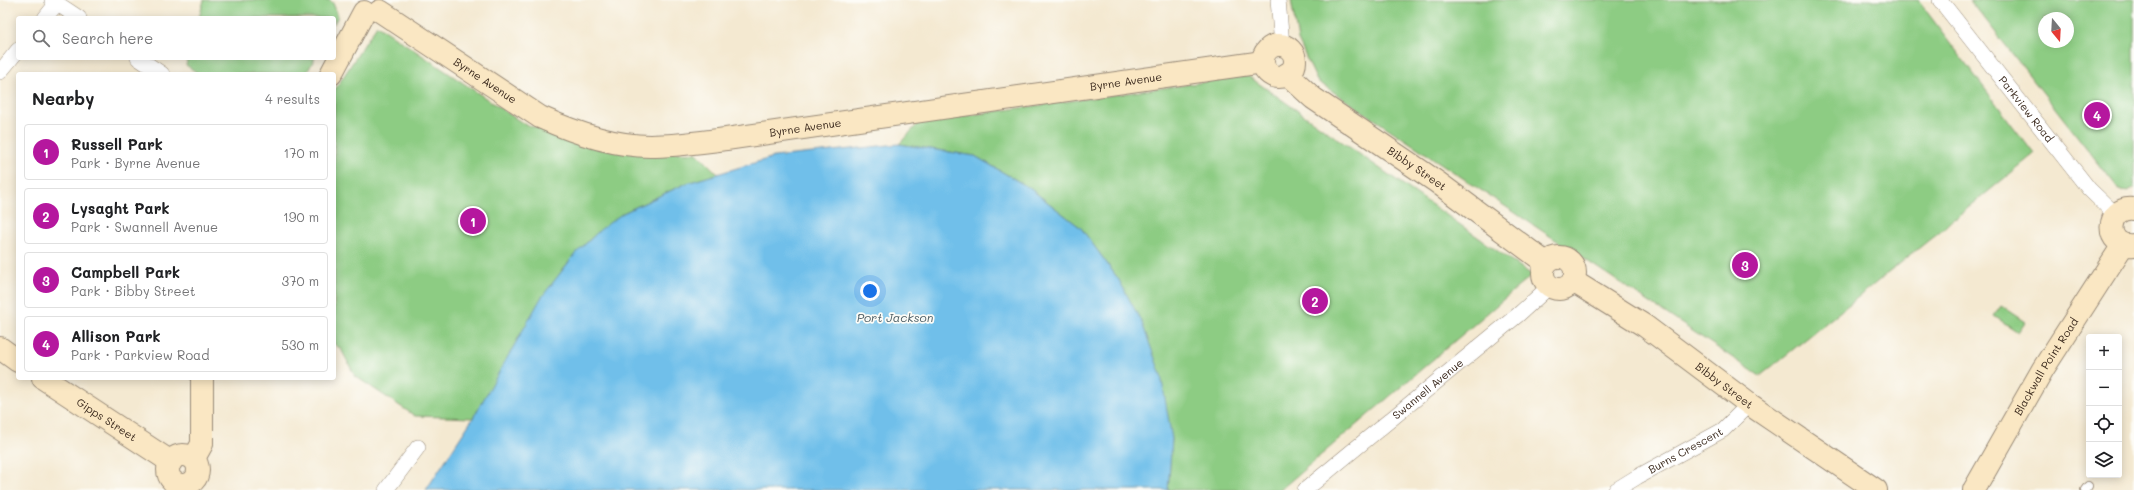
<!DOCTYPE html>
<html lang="en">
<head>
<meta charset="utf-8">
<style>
  body { margin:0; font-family:Mali,sans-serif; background:#f2f2f2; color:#202124 }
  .controls { position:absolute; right:12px; bottom:12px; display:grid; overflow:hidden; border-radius:4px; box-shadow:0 2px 10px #0003 }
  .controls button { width:36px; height:36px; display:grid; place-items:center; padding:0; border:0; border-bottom:1px solid #e0e0e0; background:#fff; color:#202124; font:20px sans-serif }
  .compass { position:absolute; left:2038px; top:12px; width:36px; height:36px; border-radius:50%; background:#fff; box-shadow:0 2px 10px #0003; rotate:162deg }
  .you { position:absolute; left:870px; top:291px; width:14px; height:14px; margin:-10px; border:3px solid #fff; border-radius:50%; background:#1a73e8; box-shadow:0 0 0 6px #1a73e833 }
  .badge { display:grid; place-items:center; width:26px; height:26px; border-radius:50%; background:#b5179e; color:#fff; font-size:13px; font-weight:700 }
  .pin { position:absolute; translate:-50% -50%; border:2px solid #fff; box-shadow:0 1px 4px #0006 }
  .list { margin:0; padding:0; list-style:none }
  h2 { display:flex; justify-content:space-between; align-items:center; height:52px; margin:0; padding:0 16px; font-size:17px }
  h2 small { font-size:13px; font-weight:400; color:#757577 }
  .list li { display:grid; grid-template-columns:26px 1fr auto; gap:12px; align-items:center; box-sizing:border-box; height:56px; margin:0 8px 8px; padding:0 8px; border:1px solid #e0e0e0; border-radius:4px }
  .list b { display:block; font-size:15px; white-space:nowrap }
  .list p { margin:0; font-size:13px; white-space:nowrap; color:#757577 }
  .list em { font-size:13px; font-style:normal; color:#757577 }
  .icon { flex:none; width:22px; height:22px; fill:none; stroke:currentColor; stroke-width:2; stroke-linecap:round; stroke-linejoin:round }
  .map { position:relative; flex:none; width:2134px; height:490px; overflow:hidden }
  .search { position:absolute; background:#fff; box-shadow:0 2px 10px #0003; left:16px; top:16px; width:320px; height:44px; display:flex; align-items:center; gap:10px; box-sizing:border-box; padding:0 14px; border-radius:4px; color:#757577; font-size:15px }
  .panel { position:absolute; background:#fff; box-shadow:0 2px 10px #0003; left:16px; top:72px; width:320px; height:308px; border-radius:4px }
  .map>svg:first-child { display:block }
</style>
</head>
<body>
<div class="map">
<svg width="2134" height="490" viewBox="0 0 2134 490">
  <rect width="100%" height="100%" fill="#fdfcf7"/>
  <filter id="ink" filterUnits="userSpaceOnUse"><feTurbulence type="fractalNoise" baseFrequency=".025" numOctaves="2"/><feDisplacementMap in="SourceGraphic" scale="8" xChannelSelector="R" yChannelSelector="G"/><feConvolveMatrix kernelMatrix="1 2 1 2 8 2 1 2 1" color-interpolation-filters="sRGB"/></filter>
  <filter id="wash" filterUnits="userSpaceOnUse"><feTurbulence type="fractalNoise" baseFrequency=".012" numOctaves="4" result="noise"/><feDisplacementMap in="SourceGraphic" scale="16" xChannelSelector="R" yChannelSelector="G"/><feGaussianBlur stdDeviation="0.9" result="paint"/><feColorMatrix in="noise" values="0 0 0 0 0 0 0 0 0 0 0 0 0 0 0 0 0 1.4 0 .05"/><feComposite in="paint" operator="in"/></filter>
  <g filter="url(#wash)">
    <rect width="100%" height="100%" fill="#f4e9d1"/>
    <path fill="#8dcc83" stroke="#647b50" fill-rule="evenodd" d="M204 0H329L333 3 338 16 334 24V18H199Z
      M1291 0H1918L2034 154 1957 217V218L1953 219 1944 228 1760 376 1317 81 1298 40Z
      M1970 0H2134V188L2127 192 2118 188ZM2044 18H2068V42H2044Z
      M377 25 524 124 618 150 697 153 718 174 687 183 623 213 588 241 563 269 473 418 415 416 355 376 341 349 334 344V91Z
      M188 58H315L306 74H199L186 65Z
      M1248 76 1532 275 1280 490H1168L1172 439 1119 280 1081 228 1028 187 975 156 899 144 920 122Z
      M2001 306 2025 322 2018 332 1994 316Z"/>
    <path fill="#6fbfea" stroke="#557484" d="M899 144 975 156 1028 187 1081 228 1119 280 1142 323 1161 375 1172 439 1168 490H426L473 418 541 298 575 254 601 229 623 213 687 183 774 157Z"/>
  </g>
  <g filter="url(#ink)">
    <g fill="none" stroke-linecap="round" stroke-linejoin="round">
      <g stroke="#988a78" stroke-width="10">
        <path id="lane" d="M2085 490 2088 486"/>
      </g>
      <g stroke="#988a78" stroke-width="16">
        <g id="street">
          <path d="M52 0 79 18"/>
          <path d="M1278 0 1282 45"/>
          <path id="s1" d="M1940 0 2089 189 2116 215"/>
          <path d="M45 18 57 3"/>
          <path d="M138 58 162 74"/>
          <path d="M0 72 18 50"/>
          <path d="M173 490 176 483"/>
          <path d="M386 490 418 447"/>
          <path id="s2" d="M1305 490 1519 314 1550 286"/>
          <path id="s3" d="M1616 490 1637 477 1723 430 1749 404"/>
        </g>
      </g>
      <g stroke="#988a78" stroke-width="24">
        <g id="secondary">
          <path id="s4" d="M380 11 540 117C573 132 612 146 650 146 675 146 701 142 726 139L1263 62"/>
          <circle cx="1279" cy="61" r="16"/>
          <path d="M331 74 364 12"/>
          <path id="s5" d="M1287 74 1313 98 1437 182 1546 263"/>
          <path d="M2134 209C2105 205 2103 249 2134 245"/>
          <circle cx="1559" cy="273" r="16"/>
          <path id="s6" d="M1573 281 1645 326 1749 404 1876 490"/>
          <path d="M0 348 18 361"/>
          <path id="s7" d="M43 378 171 462"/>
          <circle cx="183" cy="470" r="15"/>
          <path d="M193 458 197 453 202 444V378"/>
          <path id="s8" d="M1974 490 2043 369 2123 245"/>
        </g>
      </g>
      <use href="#lane" stroke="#fff" stroke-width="8"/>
      <use href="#street" stroke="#fff" stroke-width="15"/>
      <use href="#secondary" stroke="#fae7c3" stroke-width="22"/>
    </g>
  </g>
  <g text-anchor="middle" stroke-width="3.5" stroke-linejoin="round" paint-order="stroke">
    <g font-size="11" fill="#3b2a1e" stroke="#fdfcf7">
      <text dy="4" stroke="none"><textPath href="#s4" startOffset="126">Byrne Avenue</textPath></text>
      <text dy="4" stroke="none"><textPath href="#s4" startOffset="787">Byrne Avenue</textPath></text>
      <text dy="4" stroke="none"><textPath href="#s1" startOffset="139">Parkview Road</textPath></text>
      <text dy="4" stroke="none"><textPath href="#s4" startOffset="463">Byrne Avenue</textPath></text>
      <text dy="4" stroke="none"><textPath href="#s5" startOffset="161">Bibby Street</textPath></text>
      <text dy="4" stroke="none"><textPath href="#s8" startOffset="143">Blackwall Point Road</textPath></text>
      <text dy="4" stroke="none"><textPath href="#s6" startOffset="184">Bibby Street</textPath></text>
      <text dy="4" stroke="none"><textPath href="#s2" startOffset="159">Swannell Avenue</textPath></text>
      <text dy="4" stroke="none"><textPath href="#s7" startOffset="76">Gipps Street</textPath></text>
      <text dy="4" stroke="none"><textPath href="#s3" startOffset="80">Burns Crescent</textPath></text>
    </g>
    <g font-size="12" font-style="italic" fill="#4d5e65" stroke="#fdfcf7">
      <text x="895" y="322">Port Jackson</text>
    </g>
  </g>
</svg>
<div class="controls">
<button>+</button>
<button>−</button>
<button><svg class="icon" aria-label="locate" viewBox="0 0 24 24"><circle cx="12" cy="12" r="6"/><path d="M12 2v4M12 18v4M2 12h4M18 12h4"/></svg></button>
<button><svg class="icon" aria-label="layers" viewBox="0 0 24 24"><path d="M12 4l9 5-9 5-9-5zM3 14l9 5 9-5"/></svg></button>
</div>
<svg class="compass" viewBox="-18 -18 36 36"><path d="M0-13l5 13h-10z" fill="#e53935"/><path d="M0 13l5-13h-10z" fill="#757577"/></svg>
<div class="you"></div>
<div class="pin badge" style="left:473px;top:221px">1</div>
<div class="pin badge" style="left:1315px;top:301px">2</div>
<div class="pin badge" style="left:1745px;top:265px">3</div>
<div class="pin badge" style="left:2097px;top:115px">4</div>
<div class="search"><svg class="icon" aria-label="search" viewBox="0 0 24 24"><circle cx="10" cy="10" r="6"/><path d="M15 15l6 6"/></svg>Search here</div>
<section class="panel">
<h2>Nearby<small>4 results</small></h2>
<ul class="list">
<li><span class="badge">1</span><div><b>Russell Park</b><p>Park · Byrne Avenue</p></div><em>170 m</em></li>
<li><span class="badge">2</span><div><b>Lysaght Park</b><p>Park · Swannell Avenue</p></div><em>190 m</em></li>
<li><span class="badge">3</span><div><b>Campbell Park</b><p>Park · Bibby Street</p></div><em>370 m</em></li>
<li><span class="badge">4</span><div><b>Allison Park</b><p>Park · Parkview Road</p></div><em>530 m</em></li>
</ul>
</section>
</div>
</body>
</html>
